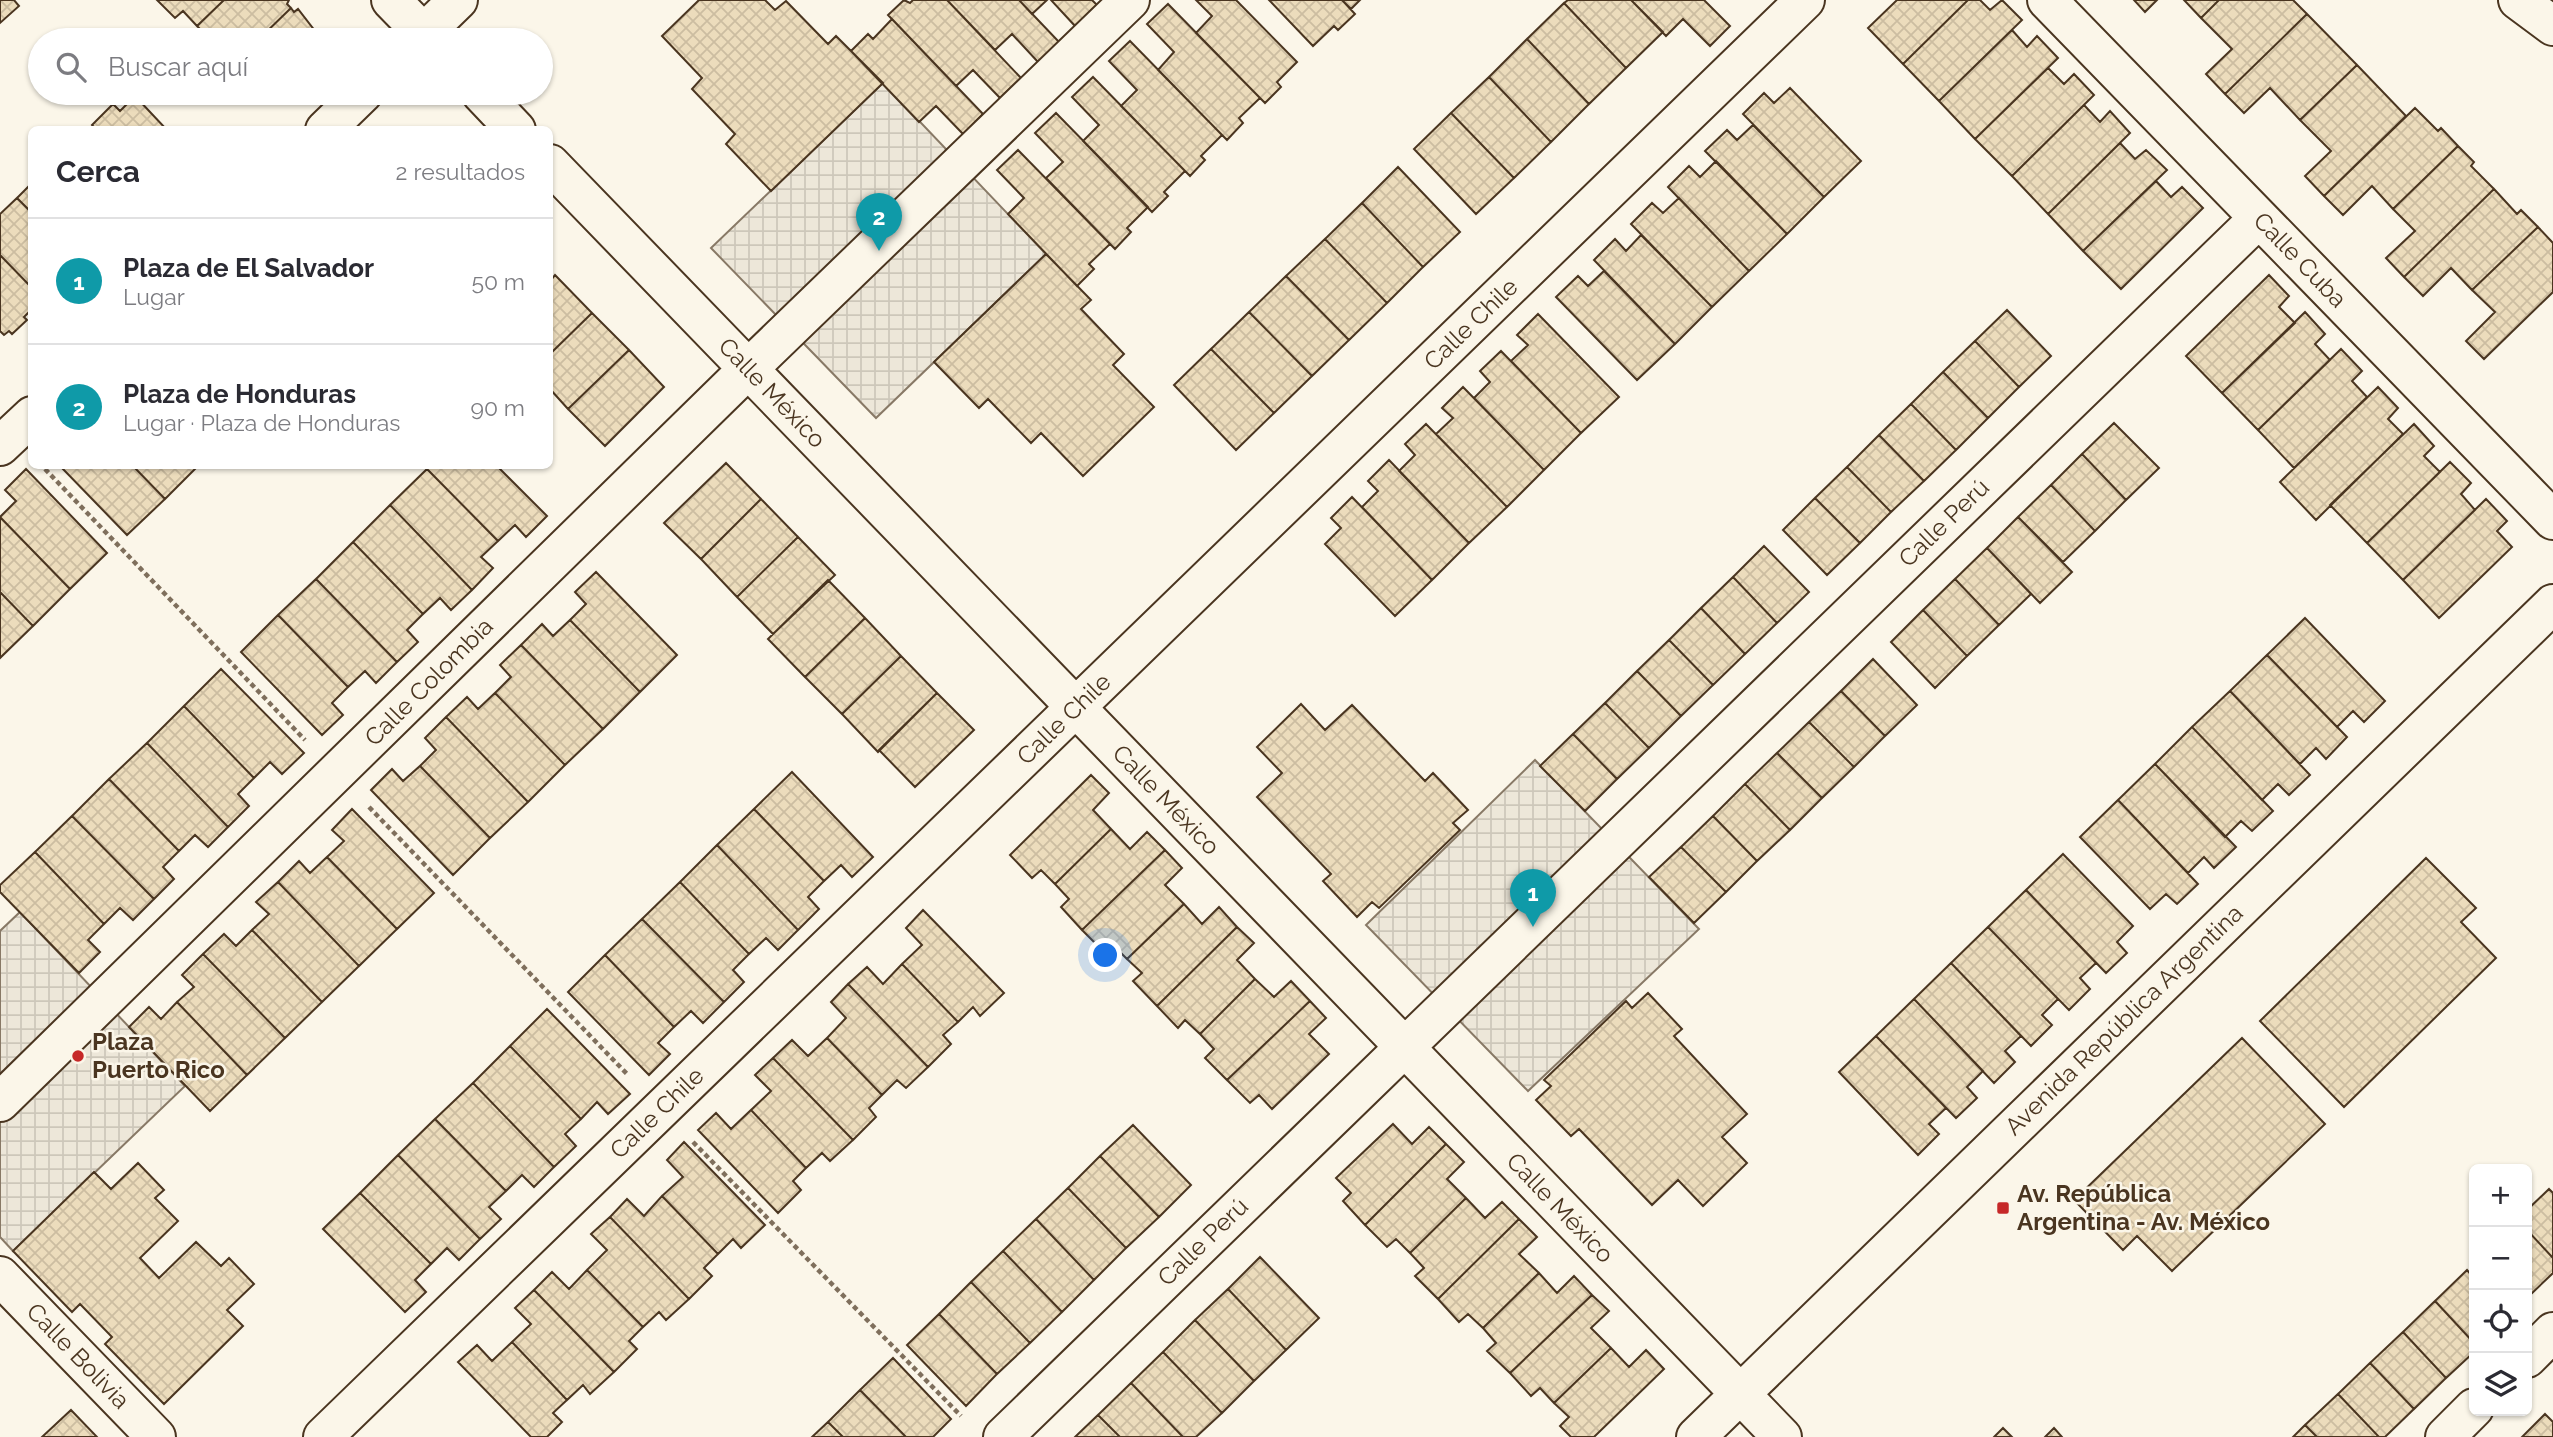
<!DOCTYPE html>
<html lang="es">
<head>
<meta charset="utf-8">
<style>
  body { margin:0; font-family:Raleway,sans-serif; background:#f2f2f3; color:#2b2b33 }
  .controls { position:absolute; right:21px; bottom:21px; display:grid; overflow:hidden; border-radius:10px; box-shadow:0 2px 5px #0004 }
  .controls button { width:63px; height:63px; display:grid; place-items:center; padding:0; border:0; border-bottom:2px solid #e1e1e2; background:#fff; color:#2b2b33; font:35px sans-serif }
  .you { position:absolute; left:1106px; top:956px; width:24px; height:24px; margin:-18px; border:5px solid #fff; border-radius:50%; background:#1a73e8; box-shadow:0 0 0 10px #1a73e833 }
  .badge { display:grid; place-items:center; width:46px; height:46px; border-radius:50%; background:#7c3aed; color:#fff; font-size:23px; font-weight:700 }
  .pin { position:absolute; translate:-50% -58px; filter:drop-shadow(0 2px 4px #0008) }
  .pin::after { content:''; position:absolute; top:37px; width:24px; height:21px; background:inherit; clip-path:polygon(0 0,100% 0,50% 100%) }
  .list { margin:0; padding:0; list-style:none }
  h2 { display:flex; justify-content:space-between; align-items:center; height:91px; margin:0; padding:0 28px; font-size:30px }
  h2 small { font-size:23px; font-weight:400; color:#7c7c81 }
  .list li { display:grid; grid-template-columns:46px 1fr auto; gap:21px; align-items:center; box-sizing:border-box; height:126px; padding:0 28px; border-top:2px solid #e1e1e2 }
  .list b { display:block; font-size:26px; white-space:nowrap }
  .list p { margin:0; font-size:23px; white-space:nowrap; color:#7c7c81 }
  .list em { font-size:23px; font-style:normal; color:#7c7c81 }
  .icon { flex:none; width:38px; height:38px; fill:none; stroke:currentColor; stroke-width:2; stroke-linecap:round; stroke-linejoin:round }
  .map { position:relative; flex:none; width:2553px; height:1437px; overflow:hidden }
  .search { position:absolute; background:#fff; box-shadow:0 2px 5px #0004; left:28px; top:28px; width:525px; height:77px; display:flex; align-items:center; gap:18px; box-sizing:border-box; padding:0 24px; border-radius:38px; color:#7c7c81; font-size:26px }
  .panel { position:absolute; background:#fff; box-shadow:0 2px 5px #0004; left:28px; top:126px; width:525px; height:343px; border-radius:10px }
  .map>svg:first-child { display:block }
</style>
</head>
<body>
<div class="map">
<svg width="2553" height="1437" viewBox="0 0 2553 1437">
  <defs>
    <pattern id="plaza-grid" width="8" height="8" patternUnits="userSpaceOnUse" patternTransform="scale(1.75)"><rect width="8" height="8" fill="#ede7d9"/><path d="M0 4h8M4 0v8" fill="none" stroke="#cdc7ba"/></pattern>
    <pattern id="building-cross-hatch" width="8" height="8" patternUnits="userSpaceOnUse" patternTransform="scale(1.75)"><rect width="8" height="8" fill="#ecdcbc"/><path d="M0 0l8 8M0 8l8-8" fill="none" stroke="#ccbda1"/></pattern>
  </defs>
  <rect width="100%" height="100%" fill="#fbf6e9"/>
  <path fill="url(#plaza-grid)" stroke="#887966" stroke-width="2" d="M883 83 1046 254 876 418 711 248Z
    M1535 760 1699 929 1528 1091 1366 925Z
    M20 912 185 1086 13 1251 0 1237V931Z"/>
  <path fill="url(#building-cross-hatch)" stroke="#4a3520" stroke-width="2" d="M0 0H14L19 6 0 23Z
    M157 0H224L197 26 183 11 175 18Z
    M224 0H289L287 4 291 8 258 40H211L197 26Z
    M699 0H765L775 10 786 1 828 44 836 36 883 83 771 191 726 144 735 134 692 89 702 78 662 36Z
    M904 0 910 3 913 0H947L1021 78 1000 98 973 70 956 86 888 15Z
    M947 0H1019L1059 42 1038 62 1012 34 995 50Z
    M1019 0H1047L1032 14Z
    M1051 0H1092L1097 5 1075 26Z
    M1196 0H1236L1297 62 1277 82 1281 87 1265 103 1196 33 1212 16Z
    M1269 0H1342L1355 14 1338 30 1334 26 1313 46Z
    M1342 0H1360L1351 9Z
    M1568 0H1631L1663 32 1626 68 1564 3Z
    M1631 0H1704L1730 26 1710 46 1683 19 1666 36Z
    M1897 0H1968L1903 64 1868 28Z
    M1968 0H1980L1990 10 2002 0 2022 20 1939 101 1903 64Z
    M2134 0H2157L2145 12Z
    M2184 0H2219L2201 18Z
    M2219 0H2293L2307 14 2225 94 2206 74 2232 49 2201 18Z
    M1564 3 1626 68 1589 104 1527 39Z
    M1168 4 1260 98 1239 118 1243 123 1227 140 1158 70 1174 52 1147 24Z
    M291 8 294 12 298 9 322 40H258Z
    M2307 14 2357 65 2300 120 2270 88 2244 113 2225 94Z
    M892 19 983 114 963 134 936 106 919 122 851 51 868 34 873 39Z
    M2012 30 2027 47 2037 36 2058 58 1975 139 1939 101Z
    M1527 39 1589 104 1551 142 1489 77Z
    M1130 41 1222 135 1201 156 1205 160 1190 176 1121 106 1137 90 1109 61Z
    M2357 65 2406 116 2324 196 2305 176 2331 151 2300 120Z
    M2048 68 2064 84 2074 74 2094 95 2012 176 1975 139Z
    M1093 77 1185 171 1164 192 1168 196 1152 212 1083 141 1099 125 1072 97Z
    M1489 77 1551 142 1514 178 1451 113Z
    M1790 88 1861 161 1824 197 1743 114 1764 93 1774 103Z
    M256 93H277L266 103Z
    M135 96 167 130H97L92 125 113 104 120 111Z
    M2084 105 2100 122 2110 111 2130 133 2048 214 2012 176Z
    M2415 108 2438 131 2441 128 2458 146 2393 209 2372 186 2343 215 2324 196Z
    M1056 113 1148 207 1127 228 1131 232 1115 249 1046 178 1063 162 1035 133Z
    M1451 113 1514 178 1476 214 1414 149Z
    M1753 125 1824 197 1787 234 1705 151 1727 130 1737 140Z
    M2120 143 2135 159 2146 150 2167 170 2083 251 2048 214Z
    M2458 146 2474 162 2471 166 2494 189 2404 277 2386 258 2415 231 2393 209Z
    M1018 150 1110 244 1089 264 1094 269 1077 286 1008 214 1024 198 997 170Z
    M1716 161 1787 234 1749 271 1668 187 1689 166 1700 177Z
    M1398 167 1460 232 1423 267 1362 203Z
    M2156 181 2171 197 2182 187 2203 208 2121 289 2083 251Z
    M32 183V213L17 198Z
    M2494 189 2517 214 2521 210 2538 227 2472 290 2451 268 2423 296 2404 277Z
    M17 198 32 213V288L0 255V214Z
    M1679 198 1749 271 1712 307 1631 224 1652 203 1663 213Z
    M1362 203 1423 267 1387 303 1325 239Z
    M2538 227 2553 243V292L2484 359 2466 341 2495 312 2472 290Z
    M1641 235 1712 307 1675 344 1594 260 1615 239 1626 251Z
    M1325 239 1387 303 1349 340 1286 276Z
    M1046 254 1091 300 1081 309 1124 354 1113 365 1154 407 1083 476 1041 433 1031 443 988 399 979 408 934 362Z
    M0 255 32 288V309L24 317 27 320 12 334 9 331 4 335 0 331Z
    M1604 271 1675 344 1637 380 1556 297 1578 276 1588 286Z
    M555 275 592 313 550 354V281Z
    M2269 275 2289 296 2279 307 2295 323 2222 393 2186 356Z
    M1286 276 1349 340 1312 376 1249 312Z
    M2007 310 2051 356 2019 387 1975 341Z
    M1249 312 1312 376 1274 413 1211 349Z
    M2305 312 2325 334 2315 344 2330 360 2258 430 2222 393Z
    M592 313 629 350 568 409 550 389V354Z
    M1538 314 1619 397 1581 433 1511 361 1528 345 1517 335Z
    M1975 341 2019 387 1988 418 1943 372Z
    M1211 349 1274 413 1236 450 1174 385Z
    M2341 349 2362 371 2352 381 2367 397 2294 468 2258 430Z
    M629 350 664 387 605 446 568 409Z
    M1501 351 1581 433 1544 470 1474 398 1490 382 1480 371Z
    M1943 372 1988 418 1956 450 1911 404Z
    M1463 387 1544 470 1507 507 1436 434 1453 418 1442 408Z
    M2378 387 2398 408 2388 419 2403 434 2316 520 2280 482Z
    M1911 404 1956 450 1924 481 1879 435Z
    M2114 423 2159 468 2126 500 2082 454Z
    M1426 424 1507 507 1469 543 1399 471 1415 455 1405 444Z
    M2414 424 2434 446 2424 456 2440 472 2367 543 2330 505Z
    M1879 435 1924 481 1891 512 1847 467Z
    M2082 454 2126 500 2095 531 2051 485Z
    M1389 460 1469 543 1432 580 1362 507 1378 491 1368 481Z
    M2450 462 2471 483 2461 494 2475 510 2403 580 2367 543Z
    M726 463 761 499 701 559 664 523Z
    M60 466H133L165 499 127 535Z
    M133 466H198L165 499Z
    M430 466H497L547 516 526 537 515 525 498 541 427 469Z
    M1847 467 1891 512 1860 543 1815 498Z
    M26 469 107 553 70 589 0 517 16 501 5 490Z
    M427 469 498 541 481 557 493 568 472 590 390 505Z
    M2051 485 2095 531 2063 562 2018 517Z
    M1352 497 1432 580 1395 616 1325 544 1341 528 1331 518Z
    M1815 498 1860 543 1827 575 1783 530Z
    M761 499 798 537 737 597 701 559Z
    M2486 499 2507 521 2497 531 2512 547 2439 618 2403 580Z
    M390 505 472 590 451 610 440 598 423 614 353 542Z
    M0 517 70 589 33 626 0 592Z
    M2018 517 2072 572 2040 603 1987 548Z
    M798 537 835 575 773 634 737 597Z
    M353 542 423 614 407 630 418 642 397 662 316 579Z
    M1764 546 1809 592 1777 623 1733 577Z
    M1987 548 2031 594 1999 625 1955 579Z
    M596 572 677 655 640 692 570 620 586 604 575 592Z
    M1733 577 1777 623 1745 654 1701 608Z
    M316 579 397 662 376 683 365 671 348 687 278 615Z
    M1955 579 1999 625 1967 656 1923 610Z
    M828 580 865 618 805 677 768 639Z
    M0 592 33 626 0 658Z
    M1701 608 1745 654 1713 685 1669 640Z
    M1923 610 1967 656 1935 688 1891 642Z
    M278 615 348 687 332 703 343 715 322 735 241 652Z
    M865 618 901 656 842 714 805 677Z
    M2305 618 2385 701 2364 722 2353 711 2337 727 2267 655Z
    M570 620 640 692 603 729 521 645 542 624 553 636Z
    M1669 640 1713 685 1681 716 1637 671Z
    M521 645 603 729 565 765 495 693 511 677 500 665Z
    M2267 655 2347 737 2326 759 2316 748 2300 764 2230 691Z
    M901 656 937 693 878 752 842 714Z
    M1873 659 1917 705 1885 736 1841 691Z
    M221 669 304 753 282 774 270 762 254 778 184 706Z
    M1637 671 1681 716 1649 748 1605 703Z
    M1841 691 1885 736 1854 767 1809 722Z
    M2230 691 2310 775 2289 795 2278 784 2262 800 2192 727Z
    M495 693 565 765 528 802 446 717 467 697 478 709Z
    M937 693 974 730 915 787 879 750Z
    M1605 703 1649 748 1617 779 1573 734Z
    M1301 704 1325 730 1352 705 1425 781 1433 773 1468 810 1453 823 1460 830 1379 908 1372 902 1357 917 1323 881 1331 874 1257 797 1282 773 1257 747Z
    M184 706 254 778 238 794 249 806 228 827 147 743Z
    M446 717 528 802 490 838 420 766 436 750 425 738Z
    M1809 722 1854 767 1822 798 1777 753Z
    M2192 727 2273 811 2252 831 2241 821 2225 837 2155 764Z
    M1573 734 1617 779 1585 811 1540 766Z
    M147 743 228 827 208 847 195 835 179 851 109 779Z
    M1777 753 1822 798 1790 830 1745 784Z
    M2155 764 2236 847 2214 868 2204 857 2188 873 2118 800Z
    M420 766 490 838 453 875 371 790 392 769 403 781Z
    M792 772 873 857 852 877 841 865 824 881 754 809Z
    M1091 775 1109 793 1093 810 1111 829 1055 884 1041 870 1032 878 1010 855Z
    M109 779 179 851 163 867 174 879 154 899 72 816Z
    M1745 784 1790 830 1757 861 1713 816Z
    M2118 800 2198 884 2177 904 2166 894 2150 909 2080 837Z
    M352 809 434 893 397 929 327 857 344 841 332 830Z
    M754 809 824 881 808 897 819 909 798 930 717 845Z
    M72 816 154 899 133 920 120 908 104 924 35 852Z
    M1713 816 1757 861 1726 892 1681 847Z
    M1111 829 1130 849 1147 832 1165 850 1082 930 1061 907 1069 899 1055 884Z
    M717 845 798 930 778 950 766 938 749 954 680 882Z
    M1681 847 1726 892 1694 923 1649 877Z
    M1165 850 1182 868 1165 885 1184 904 1127 959 1113 945 1105 953 1082 930Z
    M35 852 104 924 88 940 100 952 79 973 0 892V885Z
    M2063 854 2133 926 2117 942 2127 953 2106 973 2026 890Z
    M327 857 397 929 359 966 278 882 299 861 310 873Z
    M2426 858 2476 908 2461 922 2496 958 2344 1107 2260 1021Z
    M278 882 359 966 322 1002 252 930 269 914 256 902Z
    M680 882 749 954 733 970 744 982 724 1002 642 919Z
    M2026 890 2096 963 2080 978 2090 989 2069 1010 1988 927Z
    M1184 904 1202 924 1219 907 1237 927 1157 1006 1133 981 1142 973 1127 959Z
    M923 910 1004 993 980 1016 973 1007 958 1022 902 964 922 945 906 928Z
    M642 919 724 1002 703 1023 691 1011 674 1027 605 955Z
    M1237 927 1254 943 1237 960 1255 979 1200 1034 1185 1020 1178 1028 1157 1006Z
    M1988 927 2058 999 2042 1015 2052 1025 2031 1046 1951 963Z
    M252 930 322 1002 285 1038 203 954 224 934 236 946Z
    M203 954 285 1038 247 1075 177 1002 194 987 182 975Z
    M605 955 674 1027 658 1043 670 1054 649 1075 568 992Z
    M1951 963 2021 1036 2005 1051 2015 1062 1994 1083 1914 999Z
    M902 964 958 1022 943 1035 951 1044 928 1067 848 984 867 967 883 984Z
    M1255 979 1274 997 1291 981 1310 1001 1227 1080 1205 1058 1214 1049 1200 1034Z
    M848 984 928 1067 906 1088 897 1080 882 1095 827 1038 846 1018 831 1002Z
    M1648 993 1682 1029 1674 1036 1747 1114 1722 1137 1747 1163 1703 1206 1678 1180 1652 1205 1579 1129 1571 1136 1536 1100 1551 1086 1544 1080 1626 1001 1632 1008Z
    M1914 999 1983 1071 1967 1087 1977 1098 1956 1118 1876 1036Z
    M1310 1001 1326 1018 1309 1034 1329 1054 1272 1109 1259 1095 1250 1103 1227 1080Z
    M177 1002 247 1075 210 1111 129 1027 149 1007 161 1019Z
    M547 1009 630 1094 608 1114 597 1102 581 1119 510 1046Z
    M1876 1036 1946 1108 1929 1124 1939 1134 1918 1155 1839 1072Z
    M827 1038 882 1095 869 1108 876 1117 853 1140 773 1058 792 1040 808 1056Z
    M2242 1038 2325 1124 2172 1271 2137 1236 2123 1250 2074 1200Z
    M510 1046 581 1119 565 1134 576 1146 554 1167 473 1083Z
    M773 1058 853 1140 830 1161 822 1153 806 1168 751 1110 771 1091 755 1075Z
    M473 1083 554 1167 534 1187 522 1175 506 1191 435 1119Z
    M751 1110 806 1168 793 1181 801 1190 778 1213 698 1130 716 1113 731 1129Z
    M435 1119 506 1191 489 1207 501 1219 480 1239 398 1155Z
    M1393 1124 1412 1144 1429 1127 1446 1144 1365 1225 1343 1201 1351 1193 1336 1178Z
    M1133 1125 1191 1185 1159 1217 1100 1156Z
    M684 1142 765 1225 741 1248 733 1239 718 1254 662 1196 683 1177 667 1160Z
    M1446 1144 1464 1162 1447 1179 1466 1198 1410 1253 1396 1239 1387 1247 1365 1225Z
    M398 1155 480 1239 459 1260 447 1248 431 1264 360 1193Z
    M1100 1156 1159 1217 1126 1248 1068 1188Z
    M138 1163 164 1190 155 1198 178 1221 140 1258 159 1278 196 1242 221 1266 229 1258 254 1284 227 1310 243 1326 164 1404 105 1344 112 1337 80 1304 72 1312 13 1251 94 1172 111 1189Z
    M1068 1188 1126 1248 1094 1280 1036 1219Z
    M2549 1189 2553 1193V1258L2527 1230V1210Z
    M360 1193 431 1264 415 1280 426 1292 405 1312 323 1229Z
    M662 1196 718 1254 704 1268 712 1276 689 1299 610 1217 627 1199 644 1216Z
    M1466 1198 1485 1218 1502 1202 1519 1219 1438 1299 1415 1276 1424 1268 1410 1253Z
    M610 1217 689 1299 666 1320 659 1312 643 1327 587 1270 607 1250 591 1234Z
    M1036 1219 1094 1280 1062 1312 1003 1251Z
    M1519 1219 1537 1237 1519 1254 1539 1273 1483 1328 1468 1314 1459 1322 1438 1299Z
    M2527 1230 2553 1258V1273L2528 1297Z
    M1003 1251 1062 1312 1030 1343 971 1282Z
    M1260 1257 1319 1318 1286 1350 1228 1289Z
    M587 1270 643 1327 629 1341 637 1349 614 1372 534 1290 552 1272 569 1289Z
    M2467 1270 2474 1278V1343L2435 1301Z
    M1539 1273 1557 1293 1574 1276 1592 1295 1510 1373 1487 1351 1496 1343 1483 1328Z
    M971 1282 1030 1343 997 1374 939 1314Z
    M1228 1289 1286 1350 1254 1381 1195 1320Z
    M534 1290 614 1372 590 1394 583 1385 567 1400 512 1342 531 1324 515 1308Z
    M1592 1295 1609 1311 1591 1328 1611 1348 1554 1403 1540 1388 1531 1396 1510 1373Z
    M2435 1301 2474 1343V1352L2446 1378 2403 1332Z
    M939 1314 997 1374 966 1406 907 1345Z
    M1195 1320 1254 1381 1222 1413 1163 1352Z
    M2403 1332 2446 1378 2414 1409 2370 1363Z
    M512 1342 567 1400 553 1413 562 1422 547 1437H531L458 1362 477 1345 492 1361Z
    M1611 1348 1629 1367 1646 1350 1664 1369 1594 1437H1571L1560 1426 1569 1417 1554 1403Z
    M1163 1352 1222 1413 1196 1437H1183L1131 1383Z
    M893 1358 951 1419 933 1437H906L860 1390Z
    M2370 1363 2414 1409 2385 1437H2379L2338 1394Z
    M1131 1383 1183 1437H1120L1098 1415Z
    M860 1390 906 1437H843L828 1422Z
    M2338 1394 2379 1437H2317L2305 1425Z
    M71 1410 97 1437H42Z
    M2545 1414 2553 1422V1437H2522Z
    M1098 1415 1120 1437H1075Z
    M828 1422 843 1437H812Z
    M2305 1425 2317 1437H2293Z
    M2003 1428 2012 1437H1994Z
    M2054 1428 2062 1437H2045Z"/>
  <g fill="none" stroke-linecap="round" stroke-linejoin="round">
    <g stroke="#4a3520" stroke-width="42">
      <path id="street" d="M391 0 430 40
        M2047 0 2553 520
        M2518 0 2553 26
        M417 40 458 0
        M481 93 516 130
        M325 130 363 93
        M550 164 1782 1437
        M0 446 32 416
        M0 1102 748 369 1130 0
        M0 1276 156 1437
        M2527 1358 2553 1332
        M323 1437 1805 0
        M1003 1437 2259 218
        M1696 1437 2553 604
        M2445 1437 2474 1408"/>
    </g>
    <path stroke="#7f6f5c" stroke-width="4.5" stroke-dasharray="5 3.5" stroke-linecap="butt" d="M45 469 305 740
      M369 807 628 1075
      M693 1142 961 1416"/>
    <use href="#street" stroke="#fbf6e9" stroke-width="38"/>
  </g>
  <g fill="#c62828" stroke="#fbf6e9" stroke-width="2.5">
    <circle cx="78" cy="1056" r="7"/>
    <rect x="1996" y="1201" width="14" height="14" rx="3.5"/>
  </g>
  <g text-anchor="middle" stroke-width="5" stroke-linejoin="round" paint-order="stroke">
    <g font-size="24" fill="#4a3520" stroke="#fbf6e9">
      <text transform="translate(2300 260) rotate(46)" y="8">Calle Cuba</text>
      <text transform="translate(1471 324) rotate(-44)" y="8">Calle Chile</text>
      <text transform="translate(772 393) rotate(46)" y="8">Calle México</text>
      <text transform="translate(1944 523) rotate(-44)" y="8">Calle Perú</text>
      <text transform="translate(429 682) rotate(-45)" y="8">Calle Colombia</text>
      <text transform="translate(1064 719) rotate(-44)" y="8">Calle Chile</text>
      <text transform="translate(1166 800) rotate(46)" y="8">Calle México</text>
      <text transform="translate(2124 1020) rotate(-44)" y="8">Avenida República Argentina</text>
      <text transform="translate(657 1113) rotate(-44)" y="8">Calle Chile</text>
      <text transform="translate(1560 1208) rotate(46)" y="8">Calle México</text>
      <text transform="translate(1203 1242) rotate(-44)" y="8">Calle Perú</text>
      <text transform="translate(78 1356) rotate(46)" y="8">Calle Bolivia</text>
    </g>
    <g font-size="24" font-weight="bold" fill="#4a3520" stroke="#fbf6e9" text-anchor="start">
      <text x="92" y="1050">Plaza<tspan x="92" dy="28">Puerto Rico</tspan></text>
      <text x="2017" y="1202">Av. República<tspan x="2017" dy="28">Argentina - Av. México</tspan></text>
    </g>
  </g>
</svg>
<div class="controls">
<button>+</button>
<button>−</button>
<button><svg class="icon" aria-label="locate" viewBox="0 0 24 24"><circle cx="12" cy="12" r="6"/><path d="M12 2v4M12 18v4M2 12h4M18 12h4"/></svg></button>
<button><svg class="icon" aria-label="layers" viewBox="0 0 24 24"><path d="M12 4l9 5-9 5-9-5zM3 14l9 5 9-5"/></svg></button>
</div>
<div class="you"></div>
<div class="pin badge" style="left:1533px;top:927px;background:#0f9aa8">1</div>
<div class="pin badge" style="left:879px;top:251px;background:#0f9aa8">2</div>
<div class="search"><svg class="icon" aria-label="search" viewBox="0 0 24 24"><circle cx="10" cy="10" r="6"/><path d="M15 15l6 6"/></svg>Buscar aquí</div>
<section class="panel">
<h2>Cerca<small>2 resultados</small></h2>
<ul class="list">
<li><span class="badge" style="background:#0f9aa8">1</span><div><b>Plaza de El Salvador</b><p>Lugar</p></div><em>50 m</em></li>
<li><span class="badge" style="background:#0f9aa8">2</span><div><b>Plaza de Honduras</b><p>Lugar · Plaza de Honduras</p></div><em>90 m</em></li>
</ul>
</section>
</div>
</body>
</html>
